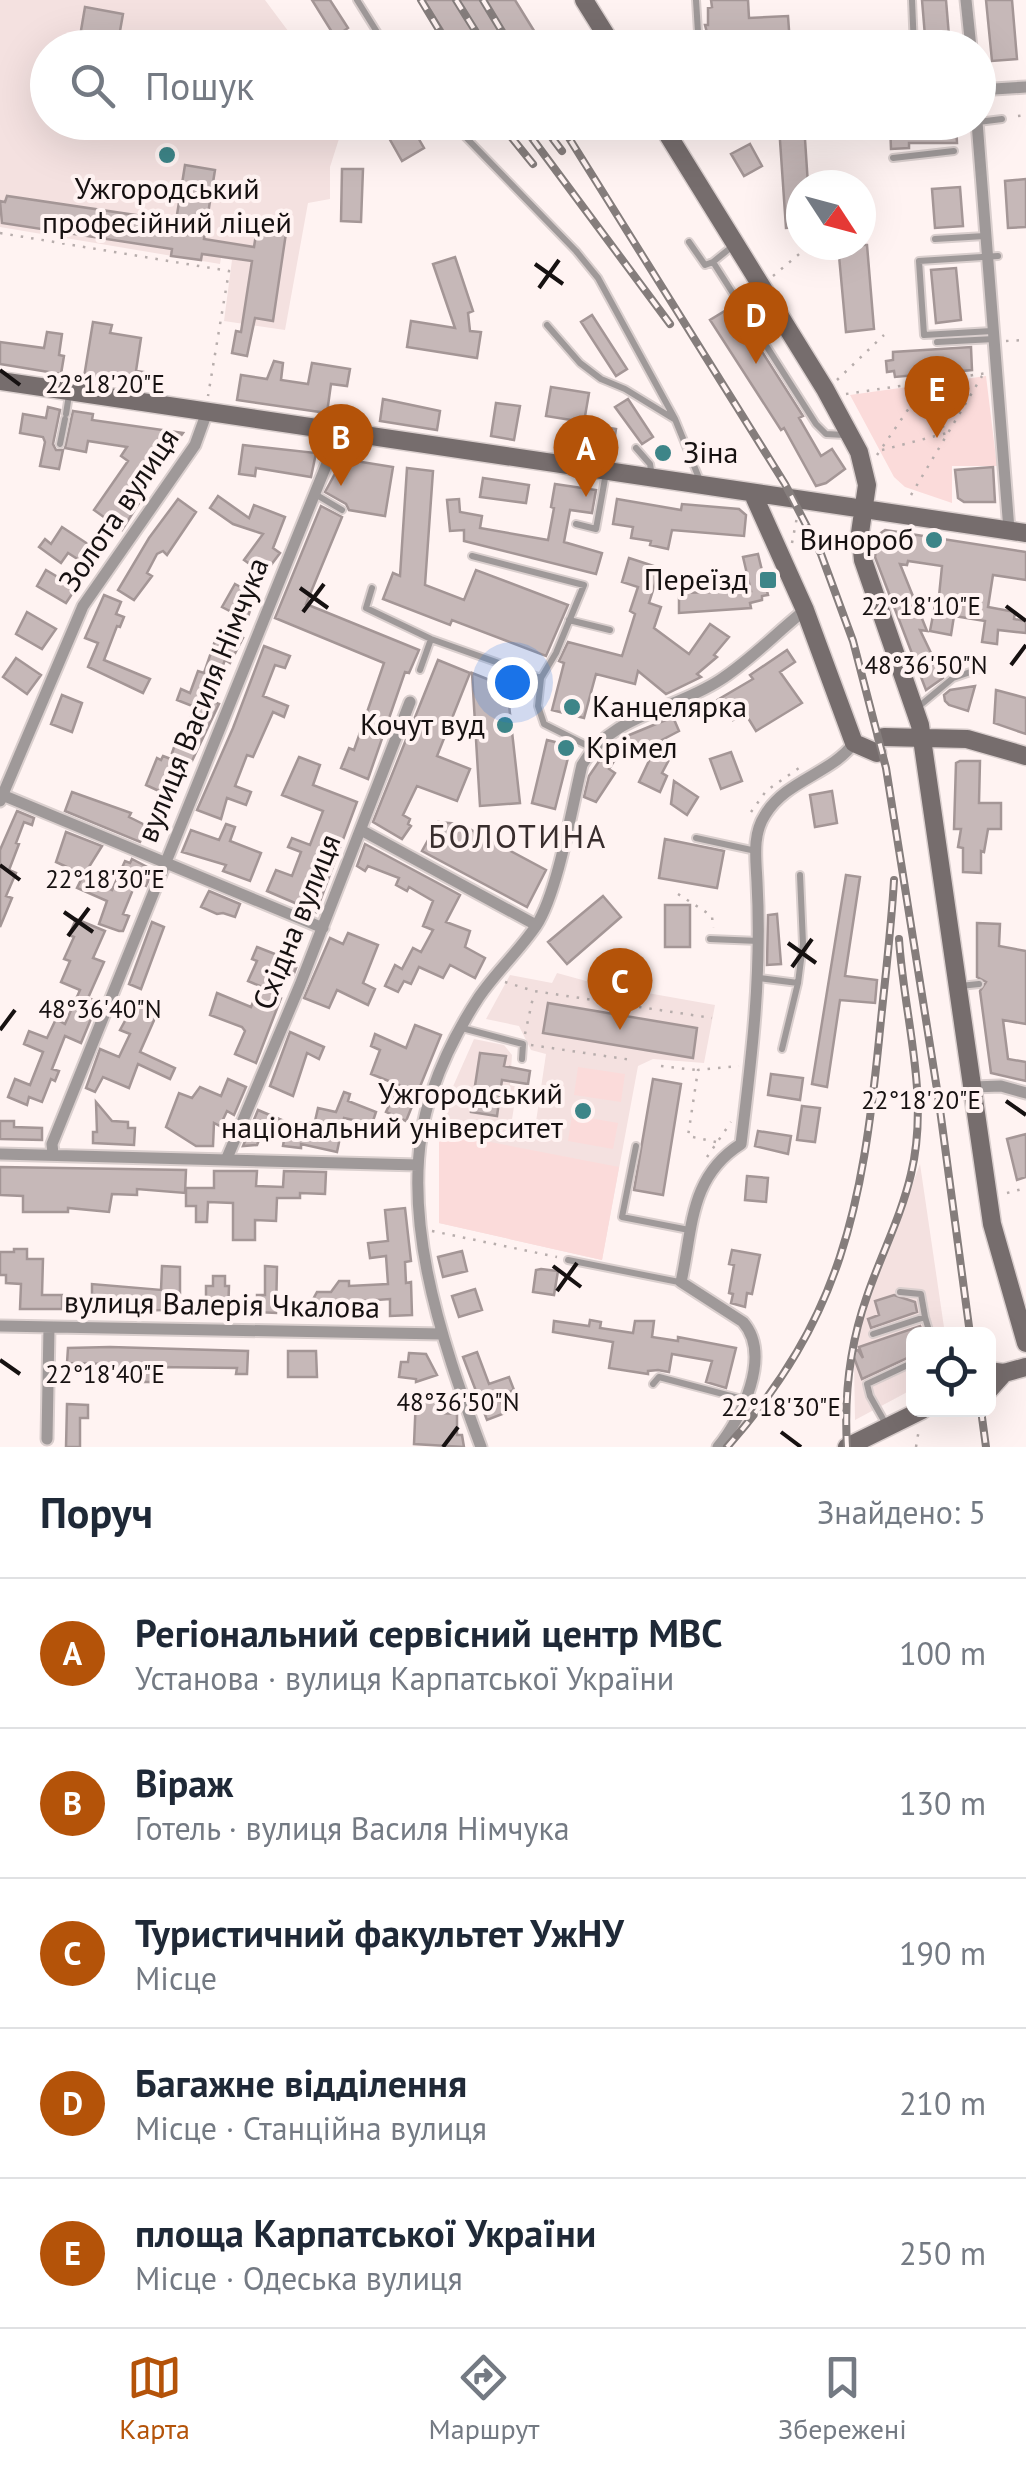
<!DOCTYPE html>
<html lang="uk">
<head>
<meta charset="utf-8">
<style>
  body { margin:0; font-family:"PT Sans",sans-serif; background:#f6f6f7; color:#1f2937 }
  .controls { position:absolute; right:30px; bottom:30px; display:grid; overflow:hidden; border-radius:15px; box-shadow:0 10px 40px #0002 }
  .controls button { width:90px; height:90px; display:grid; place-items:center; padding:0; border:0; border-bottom:2px solid #e0e1e3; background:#fff; color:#1f2937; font:50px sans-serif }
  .compass { position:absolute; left:786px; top:170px; width:90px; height:90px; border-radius:50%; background:#fff; box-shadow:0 10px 40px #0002; rotate:126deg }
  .you { position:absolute; left:512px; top:682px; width:35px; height:35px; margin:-25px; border:8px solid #fff; border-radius:50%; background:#1a73e8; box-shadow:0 0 0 15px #1a73e833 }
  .badge { display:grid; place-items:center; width:65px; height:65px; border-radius:50%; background:#b45309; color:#fff; font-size:32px; font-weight:700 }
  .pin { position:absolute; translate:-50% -82px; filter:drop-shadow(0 2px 5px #0008) }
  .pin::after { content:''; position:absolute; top:52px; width:35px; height:30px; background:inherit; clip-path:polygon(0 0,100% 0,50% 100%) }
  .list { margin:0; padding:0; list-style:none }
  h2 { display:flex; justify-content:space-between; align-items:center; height:130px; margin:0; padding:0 40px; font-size:42px }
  h2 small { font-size:32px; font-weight:400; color:#747a83 }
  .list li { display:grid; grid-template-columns:65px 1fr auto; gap:30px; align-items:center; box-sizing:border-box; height:150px; padding:0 40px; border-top:2px solid #e0e1e3 }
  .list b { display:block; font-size:38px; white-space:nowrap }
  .list p { margin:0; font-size:32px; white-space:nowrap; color:#747a83 }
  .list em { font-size:32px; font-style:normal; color:#747a83 }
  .icon { flex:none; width:55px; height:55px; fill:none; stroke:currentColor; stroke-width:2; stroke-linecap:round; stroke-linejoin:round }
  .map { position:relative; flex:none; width:1026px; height:1447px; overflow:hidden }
  .search { position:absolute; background:#fff; box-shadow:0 10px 40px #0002; left:30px; right:30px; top:30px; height:110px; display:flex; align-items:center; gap:25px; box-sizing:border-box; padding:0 35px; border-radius:55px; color:#747a83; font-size:38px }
  .sheet { height:880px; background:#fff }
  nav { display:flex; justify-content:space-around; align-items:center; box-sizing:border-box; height:140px; border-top:2px solid #e0e1e3; background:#fff; font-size:28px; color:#747a83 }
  nav a { display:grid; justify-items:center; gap:5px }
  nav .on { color:#b45309 }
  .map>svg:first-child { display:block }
</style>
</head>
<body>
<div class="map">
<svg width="1026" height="1447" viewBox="0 0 1026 1447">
  <rect width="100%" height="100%" fill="#fff3f2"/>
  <path fill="#f4e1e0" d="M0 0H265L300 47 48 48V122L344 123 330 167V199L308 203 285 330 224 321 232 260 221 258 220 264 0 227Z
    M557 973 597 984 715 1005 704 1063 653 1059 638 1066 602 1260 439 1223V1132L451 1091 474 1039 504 1045 512 1055 510 1085 517 1087 509 1139 533 1142 546 1054 531 1050 519 1026 486 1019 510 975 552 983Z
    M920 1164 945 1334H914L913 1389 855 1420 854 1362 862 1318Z"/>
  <path fill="#fbdbda" d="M986 376 997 466H952V503L905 487 894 477 850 395Z
    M578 1067 625 1074 621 1102 574 1095Z
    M572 1115 618 1123 613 1149 568 1141Z
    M439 1132 619 1167 602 1260 439 1223Z"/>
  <path fill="#c6b8b8" stroke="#a49696" stroke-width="2.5" d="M312 0H330L348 28 335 37Z
    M424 0H515L536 34 516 48H454Z
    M711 0H748L749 18 788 16 790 44 711 48 705 25H708V8L712 7Z
    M922 0H946L950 48H926Z
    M986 0H1012L1017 59 992 61Z
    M85 7 123 14 117 48H78Z
    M380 122H409L424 148 402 161Z
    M890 122H956L957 143H909V148L891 149Z
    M804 124 808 185H801V227L786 228 779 126Z
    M750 144 762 166 744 176 731 154Z
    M185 165 215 170 204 239 254 247 257 228 286 233 273 321 255 318 247 356 232 353 236 331 241 332 252 261 202 254 201 260 171 256 172 249 2 223 0 201 5 202 7 196 176 221Z
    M342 169H363L361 222 341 221Z
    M1026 179V227L1008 228 1005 181Z
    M960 187 963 226 935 228 932 189Z
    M838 245H867L874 329 846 332Z
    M455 257 473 311 468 313 470 331 481 332 477 358 407 347 411 321 455 328 433 264Z
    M956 268 961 320 936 323 931 270Z
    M733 306 803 416 799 418 821 456 832 449 845 469 826 483 816 486 784 428 781 430 710 320Z
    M592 315 627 369 616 376 581 322Z
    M93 322 112 325 110 333 141 338 136 371 144 372 143 382 84 377Z
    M47 332 62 334 59 355 64 356 61 374 0 364V342L44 348Z
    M971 347 972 370 895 377 894 371 887 372 886 361 893 360V352Z
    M274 361 283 363 281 380 308 384 312 363 350 369 347 386 331 384 327 413 237 400 241 375 267 379Z
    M551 387 589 393 584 422 546 416Z
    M383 399 440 411 437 430 380 421Z
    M628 399 653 437 642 444 615 407Z
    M496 403 520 406 514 440 491 436Z
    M48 407 60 410 53 444 56 450H63L59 469 40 466 45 442 43 437 20 433 23 414 46 418Z
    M73 411 93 414 92 420 183 433 136 496 141 500 122 530 94 510 128 461 121 456 127 447 88 441 86 452 65 448Z
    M581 423 616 429 612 454 577 449Z
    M243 445 316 453 311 477 256 468 255 476 239 474Z
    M343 459 393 467 385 516 349 510 346 504 325 492Z
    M993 467 995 502H964L958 498 955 470Z
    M407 468 433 471 425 585 464 600 476 570 568 605 546 656 452 620 450 625 383 599 393 573 400 576Z
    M483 478 529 485 526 503 480 497Z
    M555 484 596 490 592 513 570 510 564 542 602 553 596 574 464 541V530L450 531 447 500 459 499 460 512 482 516 480 528 548 540 554 508 551 507Z
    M218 496 249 518 254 505 285 517 273 548 280 553 268 569 263 566 261 569 254 567 244 560 263 534 233 524 210 508Z
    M178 499 196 512 167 555 163 551 157 554 147 573 152 576 134 600 118 590 149 538Z
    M617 499 681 510 682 504 739 509 746 515 744 536 672 530 668 549 650 545 651 541 631 538 633 527 613 524Z
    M321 506 342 517 306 604 419 650 409 673 405 672 368 779 341 768 349 748 354 750 384 663 275 618Z
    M62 527 100 552 90 567 68 553 61 563 39 547 45 539 51 544Z
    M885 530 1026 552V580L993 575 988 607 1015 612 1014 619 1026 621V633L998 630 997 644 982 642 985 621 954 616 951 635 930 631 935 605 938 606 942 566 908 561 907 565 900 564 927 631 920 630 943 678 926 690 875 557 878 535Z
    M758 554 768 595 762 596V600L750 603 751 608 679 613V593L751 591 743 557Z
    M629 558 660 568 649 603 661 607 654 628 689 654 710 624 729 637 714 655 717 657 697 674 701 677 666 694 638 671 635 684 596 674 584 718 552 710 564 663 559 661 568 642 622 656 635 614 630 611 638 587 622 582Z
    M46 570 76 588 66 603 37 586Z
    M235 584 255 595 247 620 222 607Z
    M104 595 121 602 116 614 124 617 120 627 117 626 104 660 150 679 143 693 88 667 98 643 85 638Z
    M27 612 56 629 42 649 16 634Z
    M219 629 243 638 230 663 225 660 209 700 219 704 192 761 172 753 179 733 184 735 195 707 177 700 181 689 190 693 198 671 204 673Z
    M264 646 290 656 285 668 275 665 263 696 288 706 284 717 273 712 253 757 247 755 235 786 251 792 246 805 227 798 221 819 197 810 233 728Z
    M787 650 795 662 780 672 802 703 756 731 745 713 733 720 730 714 723 717 714 702 753 679 750 675Z
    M16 658 41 675 27 694 3 677Z
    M438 660 470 673 437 756 470 769 457 801 417 786 403 815 410 819 408 824 411 826 402 839 373 822Z
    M472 673 507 687 520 803 480 806Z
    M975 686 968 711 949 705 945 701 944 695 950 690Z
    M996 690 1026 698V734L994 723Z
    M62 695 82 703 72 732 51 724Z
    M673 717 679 731 639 752 637 747 628 751 622 738Z
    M547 740 571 746 555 809 532 803Z
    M656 746 672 754 662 773 667 776 660 792 639 782Z
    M606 751 616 758 609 769 615 773 596 802 584 797 589 776Z
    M731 752 742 781 721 789 710 759Z
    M163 756 179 762 173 776 180 778 172 797 146 785 157 758 161 760Z
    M299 757 320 765 313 785 357 802 316 912 267 891 276 870 292 876 301 852 288 847 292 838 310 845 323 811 282 795Z
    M960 761H980L979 803H1001V829H988L984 852 981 851V873L963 872V848L958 847 961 829H954L956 763Z
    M674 781 698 797 687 815 671 804Z
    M832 791 837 823 815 827 810 795Z
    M72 792 131 813 129 817 147 826 140 842 65 811Z
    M17 811 34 818 32 825 24 822 16 843 19 844 9 870 16 873 6 896 12 898 0 927V850Z
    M438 822 460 824 546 870 527 907 422 851Z
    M226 824 235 827 230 841 261 853 250 881 223 871 226 865 182 852 191 830 219 840Z
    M66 832 102 846 84 875 56 862Z
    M665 839 724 851 717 888 659 878Z
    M365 844 460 895 446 922 470 931 465 947 485 958 475 978 450 965 443 978 419 967 411 984 404 981 398 992 385 986 395 965 402 969 413 948 421 952 433 930 423 926 433 901 409 887 407 891 396 885 399 878 368 866 365 871 357 866Z
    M132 859 153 870 146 886 136 882 123 914 129 916 123 931H119L99 924 107 901 77 888 83 876 112 890 125 861 130 863Z
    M846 875 860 877 845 976 877 980 875 1003 840 1000 827 1087 812 1084Z
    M209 891 240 904 235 917 223 913 217 914 201 907Z
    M603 896 621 917 567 964 548 942Z
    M665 905H690V947H665Z
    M777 914 781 964 767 965 768 915Z
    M76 919 105 931 93 958 104 962 88 998 98 1002 81 1043 65 1036 52 1069 59 1071 55 1081 51 1079 42 1102 29 1097 27 1105 8 1097 15 1079 30 1085 43 1052 24 1044 29 1031 47 1038 56 1019 65 1024 80 990 61 982 70 961 64 959 74 937 69 935Z
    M152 922 164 927 141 989 129 984Z
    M977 923 1000 924 999 946 1026 951V1024L1003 1020 1008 1059 1026 1062V1081L991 1073 980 991 986 982 977 977Z
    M348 933 378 945 363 983 375 989 368 1005 337 990 329 1008 304 998 330 938 343 944Z
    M257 947 298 963 293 976 285 972 275 995 281 998 256 1063 235 1054 245 1031 242 1027 210 1015 217 993 251 1007 260 986 248 981 257 961 252 959Z
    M137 999 159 1009 140 1052 175 1068 170 1079 138 1064 129 1088 103 1077 95 1092 86 1088 100 1049 119 1057 130 1034 120 1030Z
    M548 1003 697 1028 693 1058 543 1033Z
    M415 1025 441 1035 406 1121 386 1112 399 1085 371 1074 380 1050 371 1046 375 1034 406 1048Z
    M290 1032 324 1047 319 1059 307 1053 293 1096 270 1086Z
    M480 1053 506 1056 504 1066 530 1071 528 1084 502 1080 497 1116 471 1112Z
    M771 1074 803 1078 800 1100 768 1095Z
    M228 1079 246 1087 234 1115 227 1111 220 1126 214 1123 213 1146H196L166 1127 179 1093 192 1098 200 1087 221 1096Z
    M653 1079 681 1084 663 1195 634 1190Z
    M344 1092 350 1094 348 1101 376 1112 372 1124 344 1118 337 1152 301 1144V1148L283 1146 286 1127 313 1130 318 1108 336 1112Z
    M96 1102 112 1121 128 1122V1128H135L134 1145 93 1143V1132H97Z
    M802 1106 820 1108 815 1142 797 1140Z
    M258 1110 284 1121 279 1131 265 1125 257 1145 243 1146Z
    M0 1121H14V1127L42 1128V1140L0 1139Z
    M758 1131 791 1136 788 1154 755 1146Z
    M1026 1134V1177L1017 1180 1007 1139Z
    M0 1167 186 1170 185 1193 137 1189V1195L112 1194 109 1212 68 1208V1212H23V1196L0 1195Z
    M214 1171H257L256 1186 283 1187 284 1171 326 1172 325 1194 300 1193V1198H277L276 1221 255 1220V1240H233V1203L208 1202 207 1222H196V1206H186V1188H214Z
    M747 1176 768 1178 766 1202 745 1200Z
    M405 1208 411 1261 405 1262 406 1283 411 1282 412 1315 390 1316V1299L349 1302V1313H305V1300L312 1301 317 1292H331L339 1281H349V1286L388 1284 386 1256 370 1258 368 1243 388 1241 385 1210Z
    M14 1249H27V1259H43L42 1295H62V1309H20L21 1284 6 1283V1275H0V1252H14Z
    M732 1250 760 1255 752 1294 747 1293 745 1307 731 1303 733 1294 729 1293 734 1265 729 1264Z
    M462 1251 467 1271 443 1277 438 1257Z
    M162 1266 180 1267V1293L163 1292V1310L92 1312V1284L161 1290Z
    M265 1266 277 1267 276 1313 257 1312V1295H265Z
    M541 1269 558 1271 554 1295 533 1292 536 1270Z
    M213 1276H225V1286H229L228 1314H211V1305L206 1304V1286H213Z
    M475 1289 482 1310 459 1317 452 1296Z
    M894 1295 915 1302 917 1312 871 1328 868 1319 879 1315 875 1301Z
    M590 1320 601 1322 600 1328 633 1333 635 1321H654L652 1337 678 1341V1337L736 1348 726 1388 706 1382 712 1361 672 1354 669 1372 658 1370 648 1371V1374L609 1368 613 1342 553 1332 554 1321 589 1326Z
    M920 1326 923 1334H914V1355L862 1379 852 1352 858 1350 863 1358 859 1347Z
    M110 1347 248 1351 247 1374H236L237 1368 156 1367V1382H143V1373L112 1372 110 1364 67 1363 68 1348Z
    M288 1351H316L317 1377H288Z
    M477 1352 489 1384 509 1377 514 1390 499 1396 505 1413 487 1420 463 1357Z
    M409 1353 426 1354 437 1375 416 1382V1379L399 1377 401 1362H408Z
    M416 1397 439 1398V1413L457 1414V1435H462L464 1447 414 1444Z
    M67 1404 88 1405V1418H80V1447H66Z"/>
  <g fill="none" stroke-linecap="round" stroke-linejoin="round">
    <g stroke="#dacfce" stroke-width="10">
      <path id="lane" d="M357 0 387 48
        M696 0 699 48
        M912 0 914 48
        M451 122 576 251 598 278 675 419 701 483
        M978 122 1002 119
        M893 158 954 151
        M935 239 985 236
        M689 242 705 265 713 262
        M734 245 713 262 816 424 826 434 845 435
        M547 325 580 363 601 379 625 389 674 419
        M992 331 924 335 919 261 998 256
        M937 342 994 339
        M66 414 69 395
        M60 444 65 419
        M636 448 650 464 652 476
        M315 494 342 510
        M576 524 596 529 606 473
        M472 556 584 585 556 653 541 678
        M372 588 366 608 431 639 541 678 538 706 544 724 592 748
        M569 620 610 630
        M420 670 431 639
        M917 708 953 678 979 669
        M696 838 756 851
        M710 939 759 941
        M759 978 798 983 782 1049
        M798 983 803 944 800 875
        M960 986 979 984
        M462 1028 523 1044 522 1059
        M636 1146 622 1217 689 1230
        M568 1260 679 1282
        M900 1292 921 1294 925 1317
        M873 1334 925 1317 930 1334
        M653 1384 659 1377 746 1400
        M887 1426 870 1396 867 1384 914 1362"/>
    </g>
    <g stroke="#dacfce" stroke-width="15">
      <path id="street" d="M966 0 971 48
        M978 90 1026 87
        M977 122 1009 530
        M0 794 323 928
        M0 801 83 606 195 445 207 412
        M361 830 536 925
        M973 1087 1001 1086 1026 1093
        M0 1154 418 1165
        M53 1154 52 1144 332 451 336 431
        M227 1158 300 985 410 702
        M0 1326 442 1334
        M47 1439 49 1327
        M481 1447C442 1342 393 1203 432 1092 443 1059 460 1026 479 997 496 972 519 951 536 926 558 892 572 807 582 765 612 714 673 711 720 680 751 660 776 633 805 610
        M718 1447C742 1418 772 1355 743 1322L681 1282C693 1228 689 1177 741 1144 752 1055 762 973 757 882 756 859 752 835 765 815 786 780 831 774 854 743"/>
    </g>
    <g stroke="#dacfce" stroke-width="21">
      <path id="secondary" d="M584 0 614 48
        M660 122 825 389 859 452 867 485 860 533 863 560 920 725 992 1224 1026 1343
        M0 381 1026 533
        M753 494 805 610 854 743 877 753
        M884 737 967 739 1026 756
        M988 1371 1004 1373 1026 1367
        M988 1391 1004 1373
        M847 1447 922 1410"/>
    </g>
    <path stroke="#b7adac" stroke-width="2.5" stroke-dasharray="2.5 8" stroke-linecap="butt" d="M1018 116 1026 115
      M0 233 229 271 208 396
      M773 276 810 245
      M1006 341 1026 340
      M837 380 884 335
      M846 394 987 373
      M882 450 947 433 918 385
      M877 455 920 392
      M911 495 982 376
      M792 543 797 517
      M751 812 766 791 799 768
      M678 894 712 916 713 928
      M505 982 534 991 712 1018
      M525 1034 534 993
      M531 1045 632 1060
      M661 1066 696 1070
      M716 1142 688 1136 698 1070 739 1066
      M707 1157 731 1122
      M1007 1193 1026 1188
      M432 1231 557 1257
      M916 1447 919 1429"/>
    <use href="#lane" stroke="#9f9999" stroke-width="6"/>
    <use href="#street" stroke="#9f9999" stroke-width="11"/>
    <use href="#secondary" stroke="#766d6d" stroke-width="18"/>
    <g stroke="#857d7c" stroke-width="8">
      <path id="rail" d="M421 0 450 48
        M456 0 486 48
        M483 0 512 48
        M499 122 533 164
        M520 122 670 324
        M540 122 562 151
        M559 122 785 484 821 554 853 641 886 768 939 1102 970 1334
        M981 1410 986 1447
        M727 1447C842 1317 862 1207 879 1040 884 987 891 933 894 880
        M847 1447C844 1396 850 1344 867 1296 881 1255 901 1217 911 1174 930 1095 904 1018 899 939"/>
    </g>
    <use href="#rail" stroke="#fff3f2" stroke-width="4" stroke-dasharray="11" stroke-linecap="butt"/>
  </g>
  <path fill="none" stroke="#161111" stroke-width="4" d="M535 264 563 284M539 288 559 260M0 370 20 385M300 588 328 608M1006 606 1026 621M303 612 324 584M1011 665 1026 645M0 865 20 880M64 912 93 932M68 936 89 908M788 943 816 963M792 967 812 939M0 1030 15 1010M1006 1101 1026 1115M553 1266 581 1287M557 1291 577 1263M0 1360 20 1374M781 1432 801 1447M443 1447 458 1427"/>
  <g fill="#3d8588" stroke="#fff3f2" stroke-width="4">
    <circle cx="167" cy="155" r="10"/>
    <circle cx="663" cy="453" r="10"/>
    <circle cx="934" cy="540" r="10"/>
    <rect x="758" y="570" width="20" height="20" rx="5"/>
    <circle cx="572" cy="707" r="10"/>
    <circle cx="505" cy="725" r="10"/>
    <circle cx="566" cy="748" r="10"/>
    <circle cx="583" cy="1111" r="10"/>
  </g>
  <g text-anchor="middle" stroke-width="8" stroke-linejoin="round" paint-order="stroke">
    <g font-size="30" fill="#161111" stroke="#fff3f2" text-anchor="end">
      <text x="167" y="199" text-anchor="middle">Ужгородський<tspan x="167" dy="34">професійний ліцей</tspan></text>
      <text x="683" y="463" text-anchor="start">Зіна</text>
      <text x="914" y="550">Винороб</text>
      <text x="748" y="590">Переїзд</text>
      <text x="592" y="717" text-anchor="start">Канцелярка</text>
      <text x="485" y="735">Кочут вуд</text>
      <text x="586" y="758" text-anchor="start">Крімел</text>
      <text x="563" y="1104">Ужгородський<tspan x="563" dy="34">національний університет</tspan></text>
    </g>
    <g font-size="30" fill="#161111" stroke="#fff3f2">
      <text transform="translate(119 510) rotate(-56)" y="10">Золота вулиця</text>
      <text transform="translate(203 700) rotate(-68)" y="10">вулиця Василя Німчука</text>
      <text transform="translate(297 922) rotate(-68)" y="10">Східна вулиця</text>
      <text transform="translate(222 1305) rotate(1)" y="10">вулиця Валерія Чкалова</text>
    </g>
    <g font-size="32" letter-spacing="2.5" fill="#382d2d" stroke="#fff3f2">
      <text x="518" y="848">БОЛОТИНА</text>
    </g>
  </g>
  <g font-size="25" text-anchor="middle" fill="#161111" stroke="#fff3f2" stroke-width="8" stroke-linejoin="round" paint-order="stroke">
    <text x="105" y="393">22°18'20"E</text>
    <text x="921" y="615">22°18'10"E</text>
    <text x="926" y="674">48°36'50"N</text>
    <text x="105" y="888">22°18'30"E</text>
    <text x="100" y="1018">48°36'40"N</text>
    <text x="921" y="1109">22°18'20"E</text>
    <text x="105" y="1383">22°18'40"E</text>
    <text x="458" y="1411">48°36'50"N</text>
    <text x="781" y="1416">22°18'30"E</text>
  </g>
</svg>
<div class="controls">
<button><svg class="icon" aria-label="locate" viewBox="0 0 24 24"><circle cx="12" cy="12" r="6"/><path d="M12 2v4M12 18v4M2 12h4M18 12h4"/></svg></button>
</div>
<svg class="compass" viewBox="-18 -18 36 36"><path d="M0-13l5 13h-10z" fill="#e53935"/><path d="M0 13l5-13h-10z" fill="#747a83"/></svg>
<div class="you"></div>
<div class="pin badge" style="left:586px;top:497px">A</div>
<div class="pin badge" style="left:341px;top:486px">B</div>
<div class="pin badge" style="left:620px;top:1030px">C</div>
<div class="pin badge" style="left:756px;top:364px">D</div>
<div class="pin badge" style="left:937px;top:438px">E</div>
<div class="search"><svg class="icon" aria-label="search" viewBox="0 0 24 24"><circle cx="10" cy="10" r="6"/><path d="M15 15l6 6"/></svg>Пошук</div>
</div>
<section class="sheet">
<h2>Поруч<small>Знайдено: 5</small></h2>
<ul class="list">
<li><span class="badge">A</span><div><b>Регіональний сервісний центр МВС</b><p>Установа · вулиця Карпатської України</p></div><em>100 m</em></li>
<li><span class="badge">B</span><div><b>Віраж</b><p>Готель · вулиця Василя Німчука</p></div><em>130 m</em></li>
<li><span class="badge">C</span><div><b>Туристичний факультет УжНУ</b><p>Місце</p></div><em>190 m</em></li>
<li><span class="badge">D</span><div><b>Багажне відділення</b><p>Місце · Станційна вулиця</p></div><em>210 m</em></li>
<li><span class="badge">E</span><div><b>площа Карпатської України</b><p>Місце · Одеська вулиця</p></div><em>250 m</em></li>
</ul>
</section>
<nav>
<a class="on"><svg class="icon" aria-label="map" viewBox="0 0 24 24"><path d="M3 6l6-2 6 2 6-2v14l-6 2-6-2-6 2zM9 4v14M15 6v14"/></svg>Карта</a>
<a><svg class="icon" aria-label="directions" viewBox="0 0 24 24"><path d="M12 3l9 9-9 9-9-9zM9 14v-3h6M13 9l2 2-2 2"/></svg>Маршрут</a>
<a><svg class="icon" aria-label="saved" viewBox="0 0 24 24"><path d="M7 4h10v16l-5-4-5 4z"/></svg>Збережені</a>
</nav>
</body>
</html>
